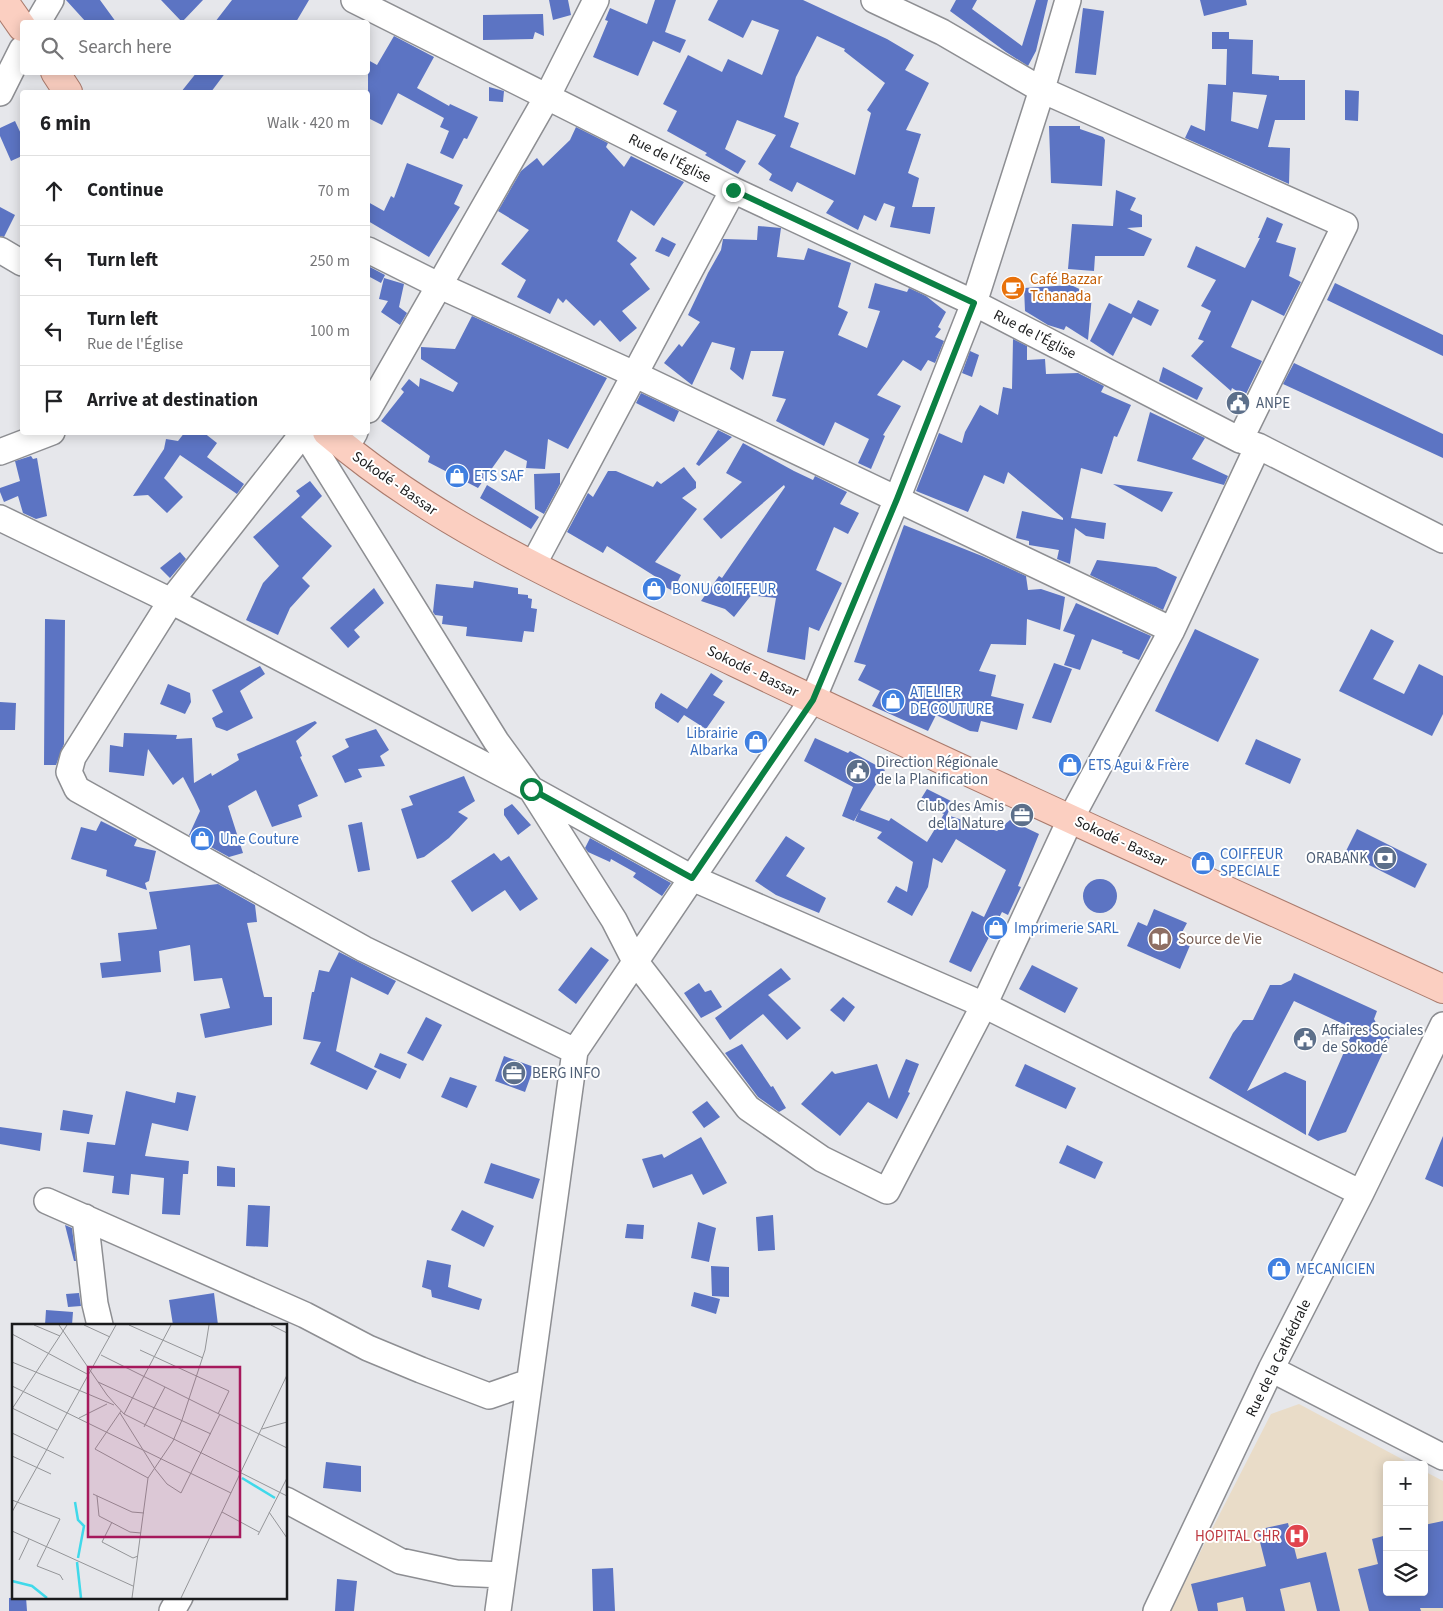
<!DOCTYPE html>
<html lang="en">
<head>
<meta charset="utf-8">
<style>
  body { margin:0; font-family:"Source Sans 3",sans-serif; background:#f6f6f6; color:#202124 }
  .controls { position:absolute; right:15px; bottom:15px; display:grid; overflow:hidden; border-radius:5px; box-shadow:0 2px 12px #0003 }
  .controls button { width:45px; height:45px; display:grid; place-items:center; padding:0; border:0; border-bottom:1px solid #e0e0e0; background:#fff; color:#202124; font:25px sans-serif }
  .stop { position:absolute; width:15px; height:15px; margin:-11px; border:4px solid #0b8043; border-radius:50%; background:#fff }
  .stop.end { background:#0b8043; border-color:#fff; box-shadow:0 1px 5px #0008 }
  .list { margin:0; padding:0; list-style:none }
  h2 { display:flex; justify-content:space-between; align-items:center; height:65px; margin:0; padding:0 20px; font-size:21px }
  h2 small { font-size:16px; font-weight:400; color:#757577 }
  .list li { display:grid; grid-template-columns:32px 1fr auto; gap:15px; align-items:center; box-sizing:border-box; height:70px; padding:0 20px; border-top:1px solid #e0e0e0 }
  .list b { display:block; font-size:19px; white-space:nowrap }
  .list p { margin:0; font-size:16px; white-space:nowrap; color:#757577 }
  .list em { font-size:16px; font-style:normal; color:#757577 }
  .icon { flex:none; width:28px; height:28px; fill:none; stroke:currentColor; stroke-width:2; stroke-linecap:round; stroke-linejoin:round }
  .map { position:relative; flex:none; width:1443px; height:1611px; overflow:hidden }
  .search { position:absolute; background:#fff; box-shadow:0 2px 12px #0003; left:20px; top:20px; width:350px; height:55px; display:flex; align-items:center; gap:12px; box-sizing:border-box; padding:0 18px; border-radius:5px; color:#757577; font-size:19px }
  .panel { position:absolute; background:#fff; box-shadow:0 2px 12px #0003; left:20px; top:90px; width:350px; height:345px; border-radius:5px }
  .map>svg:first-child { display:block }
</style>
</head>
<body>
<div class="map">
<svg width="1443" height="1611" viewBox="0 0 1443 1611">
  <rect width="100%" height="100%" fill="#e6e7eb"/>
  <path fill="#e9dcc8" d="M1299 1404 1413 1465H1387V1592H1424V1471L1443 1481V1611H1170L1271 1414Z"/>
  <path fill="#5c74c3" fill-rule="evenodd" d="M66 0H100L116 22H86Z
    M161 0H203L182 22Z
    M232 0H309L296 22H215Z
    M549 0H568L571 15 553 20Z
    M655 0H676L665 32 686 40 680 53 653 41 638 76 593 57 608 21 605 20 610 8 647 24Z
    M718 0H803L887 39 914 55 905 70 929 83 906 130 921 134 908 173 919 178 912 207H935L930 234 890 227 895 207 884 203 876 221 864 215 858 230 826 213 834 201 797 182 792 192 769 180 772 174 758 164 776 135 737 120 725 149 746 161 738 174 705 155 707 153 667 131 677 111 663 104 688 55 722 72 728 59 762 75 779 30 752 20 743 38 708 20ZM817 36 845 49 844 51 885 83 867 110 871 113 855 175 790 147 799 123 784 117 796 77Z
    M956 0H977L972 9 1022 46 1036 0H1048L1036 51 1028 66 1006 52 950 11Z
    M1200 0H1246L1247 5 1204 16Z
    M1083 8 1104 11 1096 75 1075 73Z
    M543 14 544 36 535 32 533 39 483 40V15Z
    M1212 32H1229V39L1253 40 1252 74 1279 76V80H1305V120H1275L1268 147 1290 148 1289 184 1185 138 1191 125 1205 131 1208 84 1226 85 1227 49H1212ZM1233 92 1267 95 1258 129 1231 121Z
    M394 36 434 57 417 88 449 106 450 104 478 117 467 139 464 138 453 159 440 153 449 131 440 127 444 118 398 93 382 125 368 118V60L377 65Z
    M197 72H226L211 92H181Z
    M489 87 504 91 503 102 489 101Z
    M1345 90 1359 91 1358 121 1345 120Z
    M15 121 22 136V156L11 161 0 136V128Z
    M1049 126H1080V129L1103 137 1105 140 1102 186 1051 183Z
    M576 127 608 143 606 147 624 167 631 156 684 182 654 226 631 210 617 241 637 258 630 264 650 289 622 311 637 328 620 342 600 320 594 326 566 299 563 303 558 298 550 314 517 297 526 280 501 264 529 230 498 211 521 171 537 158 543 166 570 140Z
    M407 163 463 185 454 204 460 207 429 257 368 221V202L384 211 391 196 394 198Z
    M1116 190 1136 198 1130 210 1142 215V227L1127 228 1152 239 1144 256H1095L1094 271 1068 269 1072 224 1113 226Z
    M0 207 15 215 4 237 0 236Z
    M1267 217 1283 224 1276 242 1296 248 1289 276 1301 282 1284 316 1252 300 1231 347 1262 361 1245 396 1232 388 1231 391 1191 356 1204 341 1198 339 1211 311 1201 306 1216 280 1187 267 1196 246 1245 268 1260 238H1258Z
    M758 226 781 228 777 257 804 260 808 248 851 263 838 307 848 312 838 335 867 348 880 311 868 308 875 283 907 292 909 288 926 296 946 312 938 327 941 329 935 337 944 341 935 363 928 360 921 371 903 360 877 395 901 406 883 435 885 436 871 469 858 463 869 439 835 422 824 446 776 421 786 399 772 396 784 351H751L743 380 730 369 735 348 712 342 692 385 664 363 679 344 682 347 700 322 688 315 708 273 721 250 723 239 757 240Z
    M662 237 676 244 669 257 655 251Z
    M368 266 385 275 381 283 368 276Z
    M384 278 404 284 399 307 407 313 400 325 381 312 388 301 379 299Z
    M1335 283 1443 335V356L1327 300Z
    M1071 285 1092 295 1088 340 1066 326 1064 330 1048 325 1025 311 1024 288Z
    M1138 300 1159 310 1151 326 1133 317 1113 356 1090 341 1109 303 1131 314Z
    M472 316 607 378 568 449 548 439 545 469 526 468 527 461 505 450 478 488 428 462 430 456 381 421 404 392 401 389 409 379 419 387 420 378 453 392 458 383 421 359V347L455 349Z
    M1013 339 1027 346V360L1045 359 1046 374 1078 373 1104 386 1101 392 1131 405 1117 437 1114 436 1102 474 1081 468 1071 518 1106 523 1104 539 1086 536 1075 528 1070 564 1057 559 1059 550 1029 545V541L1016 538 1022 511 1063 520V518L1008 472 1004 484 984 475 968 512 916 491 939 433 962 443 965 432 980 405 998 415 1003 387 1012 389Z
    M970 351 979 355 972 377 962 373Z
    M1294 363 1443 434V458L1283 384Z
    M1163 367 1203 388 1197 400 1159 381Z
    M641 393 679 411 674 422 636 403Z
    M1150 412 1205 438 1192 459 1228 476 1224 485 1137 461Z
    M718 430 732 437 699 466 696 464Z
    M185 432H203L217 443 207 457 244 484 237 494 180 455 164 478 183 497 167 513 148 495 133 496 164 449 166 439 178 441Z
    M743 443 794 471 813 480 815 476 847 492 840 504 859 513 848 534 834 527 816 570 842 583 819 631 809 627 805 660 767 652 776 598 757 596 753 593 734 617 725 609 701 601 719 576 722 578 785 487 784 485 721 539 703 519 742 482 726 473Z
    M31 456 33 459 37 458 47 516 36 519 23 513 18 496 4 502 0 492V488L20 481 15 461Z
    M684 467 696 482V488L682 498 697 509 655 562 681 575 673 591 654 581 656 577 607 546 603 553 567 532 588 493 593 497 608 471H616L653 487 657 481 661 484Z
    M560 473V484L544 514 535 509 534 474Z
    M310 481 322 496 301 517 332 546 302 578 310 586 290 608 278 635 246 620 263 583 279 566 253 537 300 496 296 491Z
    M1113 484 1173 492 1162 512Z
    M487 485 539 517 531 529 480 498Z
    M904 525 982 556 1026 576 1028 590 1041 589 1065 597 1060 630 1027 619 1026 645 991 644 979 671 996 675 991 696 1024 704 1017 730 981 721 978 732 970 731 936 715 928 731 872 706 880 691 858 680 866 665 854 662Z
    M180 552 186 559 170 578 160 568Z
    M1097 560 1156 567 1177 577 1163 610 1090 575Z
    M474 581 518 588V594L528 595V598L532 599 531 608 537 609 534 632 524 631 522 642 466 636 467 627 442 624 443 616 435 615 433 612 436 584 473 588Z
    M374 588 384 603 354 630 360 637 348 648 330 628Z
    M1076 603 1151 636 1139 660 1122 653 1123 651 1092 639 1080 670 1064 665 1075 635 1063 631Z
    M45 619 65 620 64 744 56 765H44Z
    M1195 629 1259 659 1218 742 1155 711Z
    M1371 629 1394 641 1373 679 1404 694 1419 664 1443 676V714L1432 736 1339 691Z
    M1054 663 1072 669 1051 723 1032 718Z
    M260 666 265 674 240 691 253 718 227 731 216 727 212 718 223 712 212 690Z
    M711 673 723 681 713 695 725 702 706 729 684 715 678 723 655 708V703L661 693 687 709Z
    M168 684 190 693 191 702 185 714 160 704Z
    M0 702 16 703 15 730H0Z
    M315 721 317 723 296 741 302 756 300 757 318 796 298 805 302 817 272 827 256 790 228 806 243 853 229 857 189 835 200 811 194 798 183 777 173 785 148 749 144 776 109 772 110 745 123 747 124 733 177 735 176 739 192 738 194 783 211 773 212 776 239 760 237 754Z
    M376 729 389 750 380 756 385 766 358 769 362 777 345 783 332 756 349 747 345 739Z
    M815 738 848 753 850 751 885 770 860 810 889 821 891 818 927 842 944 814 919 802 927 789 953 802 947 815 997 831 1010 820 1039 834 1018 886 1021 887 1008 915 1002 912 971 972 949 962 972 911 984 917 1006 870 956 839 942 863 933 858 928 887 912 916 887 902 896 886 907 892 913 862 877 838 882 832 855 821 859 812 854 821 842 816 853 787 804 761Z
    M1256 739 1301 759 1290 784 1245 764Z
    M464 776 475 801 458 812 468 818 449 838 424 857 417 859 401 809 413 805 409 796Z
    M512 804 531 825 518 835 504 815V809Z
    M101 821 137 839 134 846 156 851 149 881 145 883 147 890 106 876 107 870 71 859 81 827 96 831Z
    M362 822 370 870 358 872 348 825Z
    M1357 829 1427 864 1415 888 1345 853Z
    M786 836 805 848 786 876 826 898 819 913 776 895 755 881Z
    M590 838 671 883 662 896 633 877 636 873 611 859 610 862 588 852 585 848Z
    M494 853 501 861 509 856 538 899 520 911 505 890 472 912 451 881Z
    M1083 896a17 17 0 1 1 34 0a17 17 0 1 1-34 0Z
    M218 884 255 905 257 922 247 923 264 997H272V1025L205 1038 200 1014 230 1008 222 978 194 981 190 945 159 951 161 972 102 978 100 963 121 961 118 933 157 929 149 892Z
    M1154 909 1187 923 1179 938 1191 943 1180 969 1127 946 1138 922 1147 926Z
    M591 947 609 960 576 1004 558 990Z
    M339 952 396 981 388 995 351 977 336 1051 377 1071 367 1090 310 1064 321 1042 303 1039 312 992H314L319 970 329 972Z
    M1032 965 1078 988 1065 1013 1019 989Z
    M781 968 791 979 768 995 801 1028 787 1040 763 1014 730 1040 715 1018Z
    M1294 973 1377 1011 1374 1019 1382 1034 1390 1037 1346 1132 1318 1141 1308 1135 1354 1029 1294 1001 1247 1091 1285 1072 1306 1081V1135L1209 1078 1233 1033 1243 1020H1253L1270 985H1281L1291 980Z
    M699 983 705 992 711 990 722 1007 701 1018 684 993Z
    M843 997 855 1007 844 1022 830 1010Z
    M426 1017 442 1025 423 1061 407 1053Z
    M742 1044 771 1087 773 1086 786 1108 779 1112 758 1097 725 1053Z
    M380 1053 407 1064 400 1079 374 1067Z
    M504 1056 534 1067 525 1092 495 1081Z
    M906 1059 919 1064 908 1092 910 1093 897 1119 868 1102 840 1136 801 1104 832 1071 835 1074 877 1064 889 1099Z
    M1025 1064 1076 1088 1066 1109 1015 1086Z
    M450 1077 477 1086 467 1108 441 1097Z
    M126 1091 175 1103 177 1092 196 1096 188 1131 152 1123 145 1156 189 1161 188 1174H183L180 1215 162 1214 164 1178 131 1174 129 1195 112 1193 114 1176 83 1172 87 1142 115 1145Z
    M707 1101 720 1117 704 1128 692 1112Z
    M63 1110 93 1115 89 1134 60 1130Z
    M0 1127 42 1133 40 1151 0 1144Z
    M1443 1136V1187L1425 1179Z
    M701 1137 727 1183 703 1195 692 1174 653 1188 642 1159 662 1154 664 1158Z
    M1067 1145 1103 1162 1095 1179 1059 1163Z
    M491 1163 540 1179 533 1199 484 1183Z
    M217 1166 235 1168V1187L217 1186Z
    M248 1205 270 1206 268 1247 246 1246Z
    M462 1210 494 1226 484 1247 451 1230Z
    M773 1215 775 1250 758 1251 756 1217Z
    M698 1222 716 1228 709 1262 691 1258Z
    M627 1224 644 1225 643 1239 625 1238Z
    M65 1225 72 1228 76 1261H74Z
    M427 1260 451 1265 448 1287 482 1299 479 1310 432 1297 431 1290 422 1287Z
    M711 1266 729 1267V1297L712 1296Z
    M694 1292 720 1299 716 1314 691 1306Z
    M79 1293 81 1306 68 1307 66 1294Z
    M214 1293 218 1325H173L169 1300Z
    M46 1310 73 1312 72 1325H45Z
    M326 1462 361 1466V1492L323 1488Z
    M1443 1521V1608H1420L1421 1611H1369L1358 1569 1378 1564 1372 1539 1387 1535V1592H1424V1525Z
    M1288 1523 1297 1559 1326 1552 1340 1611H1317L1310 1582 1280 1589 1285 1611H1246L1243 1597 1217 1603 1218 1611H1198L1191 1584 1266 1566 1257 1530Z
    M613 1568 615 1611H593L592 1569Z
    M337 1579 357 1581 354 1611H335Z
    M26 1597 27 1611H9V1598Z"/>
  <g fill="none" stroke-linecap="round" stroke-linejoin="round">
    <g stroke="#8d8e92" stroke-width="28">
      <path id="minor" d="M354 0 733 190 974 303 1240 440 1258 446 1443 540
        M874 0 942 32 1042 90 1345 225 1240 440
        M38 22 51 0
        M0 93 22 49
        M0 250 22 263
        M368 250 438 285 634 374 1172 630
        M368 410 547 97 596 0
        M304 432 496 741 531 789 614 920 635 961 748 1108 822 1159 887 1191 984 1005 1071 818 1172 630 1258 446
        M304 432 171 601 73 757 69 772 77 789 364 949 575 1051
        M346 448 355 432
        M0 452 52 432
        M0 518 171 601 531 789 692 878 984 1005 1361 1193
        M533 565 733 190
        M47 1201 305 1315 368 1348 421 1370 489 1396 529 1382
        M85 1217 95 1304 100 1325
        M1271 1369 1443 1457
        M286 1500 400 1561 456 1573 503 1575
        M172 1611 180 1597
        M498 1611 575 1051 813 699 897 499 974 303 1039 99 1068 0
        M1156 1611 1271 1369 1361 1193 1443 1025"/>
    </g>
    <g stroke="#aa7b6d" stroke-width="30">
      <path id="major" d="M3 0 22 27
        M55 72 68 92
        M327 432C447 535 595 595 736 663 970 775 1207 881 1443 989"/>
    </g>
    <use href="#minor" stroke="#fff" stroke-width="25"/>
    <use href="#major" stroke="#fbcfc1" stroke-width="28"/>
  </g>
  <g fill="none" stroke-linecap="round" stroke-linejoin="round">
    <path stroke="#0b8043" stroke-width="6" d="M531 789 692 878 813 700 897 499 974 303 733 190"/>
  </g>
  <defs>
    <g id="cafe-disc" transform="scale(1.25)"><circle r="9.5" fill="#e8710a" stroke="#fff"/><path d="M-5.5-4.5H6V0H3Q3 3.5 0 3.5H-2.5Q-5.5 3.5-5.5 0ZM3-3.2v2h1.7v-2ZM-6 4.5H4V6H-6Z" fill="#fff"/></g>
    <g id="civic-disc" transform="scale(1.25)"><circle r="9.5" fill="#5c6f8a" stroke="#fff"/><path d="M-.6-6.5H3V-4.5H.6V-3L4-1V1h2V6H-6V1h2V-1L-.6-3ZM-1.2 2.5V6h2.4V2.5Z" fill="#fff"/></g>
    <g id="shop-disc" transform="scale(1.25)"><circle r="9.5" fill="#3f7fe0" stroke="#fff"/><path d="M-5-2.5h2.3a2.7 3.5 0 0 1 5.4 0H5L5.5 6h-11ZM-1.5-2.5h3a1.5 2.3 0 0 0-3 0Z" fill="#fff"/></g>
    <g id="office-disc" transform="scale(1.25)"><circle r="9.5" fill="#5c6f8a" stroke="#fff"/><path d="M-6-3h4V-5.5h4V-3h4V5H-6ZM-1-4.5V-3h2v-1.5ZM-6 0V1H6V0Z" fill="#fff"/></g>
    <g id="bank-disc" transform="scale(1.25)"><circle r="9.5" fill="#5c6f8a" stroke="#fff"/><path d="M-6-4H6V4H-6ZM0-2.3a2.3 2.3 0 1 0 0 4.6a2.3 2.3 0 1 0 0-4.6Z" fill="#fff"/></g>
    <g id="library-disc" transform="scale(1.25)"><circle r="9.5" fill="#8d6e63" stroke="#fff"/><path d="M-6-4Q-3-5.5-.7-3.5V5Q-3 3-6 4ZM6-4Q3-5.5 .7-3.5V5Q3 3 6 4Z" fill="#fff"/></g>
    <g id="hospital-disc" transform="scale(1.25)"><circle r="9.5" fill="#e0444e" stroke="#fff"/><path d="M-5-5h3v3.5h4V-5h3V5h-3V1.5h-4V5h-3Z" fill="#fff"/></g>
  </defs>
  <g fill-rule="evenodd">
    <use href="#cafe-disc" x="1013" y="288"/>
    <use href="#civic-disc" x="1238" y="403"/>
    <use href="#shop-disc" x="457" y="476"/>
    <use href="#shop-disc" x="654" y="589"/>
    <use href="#shop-disc" x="893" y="701"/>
    <use href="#shop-disc" x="756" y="742"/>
    <use href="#shop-disc" x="1070" y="765"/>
    <use href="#civic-disc" x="858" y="771"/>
    <use href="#office-disc" x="1022" y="815"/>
    <use href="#shop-disc" x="202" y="839"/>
    <use href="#bank-disc" x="1385" y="858"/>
    <use href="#shop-disc" x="1203" y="863"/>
    <use href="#shop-disc" x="996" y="928"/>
    <use href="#library-disc" x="1160" y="939"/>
    <use href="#civic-disc" x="1305" y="1039"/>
    <use href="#office-disc" x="514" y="1073"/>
    <use href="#shop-disc" x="1279" y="1269"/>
    <use href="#hospital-disc" x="1297" y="1536"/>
  </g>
  <g text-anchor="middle" stroke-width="4" stroke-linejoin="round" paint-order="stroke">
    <g font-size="15" fill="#1a1b1c" stroke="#fff">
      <text transform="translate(670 158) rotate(27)" y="5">Rue de l'Église</text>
      <text transform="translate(1035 334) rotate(27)" y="5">Rue de l'Église</text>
      <text transform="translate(395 483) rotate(35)" y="5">Sokodé - Bassar</text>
      <text transform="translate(753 671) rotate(26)" y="5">Sokodé - Bassar</text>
      <text transform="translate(1121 841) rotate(25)" y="5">Sokodé - Bassar</text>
      <text transform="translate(1278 1358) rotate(-64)" y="5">Rue de la Cathédrale</text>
    </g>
    <g font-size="15" fill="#c56008" stroke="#fff" text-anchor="start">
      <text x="1030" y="284">Café Bazzar<tspan x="1030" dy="17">Tchanada</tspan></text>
    </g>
    <g font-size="15" fill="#4e5e75" stroke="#fff" text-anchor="start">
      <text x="1256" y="408">ANPE</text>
      <text x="876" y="767">Direction Régionale<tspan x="876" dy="17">de la Planification</tspan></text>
      <text x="1004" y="811" text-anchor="end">Club des Amis<tspan x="1004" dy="17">de la Nature</tspan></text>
      <text x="1368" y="863" text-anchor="end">ORABANK</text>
      <text x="1322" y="1035">Affaires Sociales<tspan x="1322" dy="17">de Sokodé</tspan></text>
      <text x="532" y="1078">BERG INFO</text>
    </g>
    <g font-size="15" fill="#366cbe" stroke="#fff" text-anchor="start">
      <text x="474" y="481">ETS SAF</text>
      <text x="672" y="594">BONU COIFFEUR</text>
      <text x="910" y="697">ATELIER<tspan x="910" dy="17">DE COUTURE</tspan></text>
      <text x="738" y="738" text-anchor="end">Librairie<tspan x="738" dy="17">Albarka</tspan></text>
      <text x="1088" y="770">ETS Agui &amp; Frère</text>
      <text x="220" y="844">Une Couture</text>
      <text x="1220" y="859">COIFFEUR<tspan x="1220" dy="17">SPECIALE</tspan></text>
      <text x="1014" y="933">Imprimerie SARL</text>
      <text x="1296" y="1274">MECANICIEN</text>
    </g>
    <g font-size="15" fill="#785e54" stroke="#fff" text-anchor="start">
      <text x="1178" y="944">Source de Vie</text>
    </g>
    <g font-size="15" fill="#be3a42" stroke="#fff" text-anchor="end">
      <text x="1280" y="1541">HOPITAL CHR</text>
    </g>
  </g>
  <g transform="translate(12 1324)">
    <rect width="275" height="275" fill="#e6e7eb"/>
    <path fill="none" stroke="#40d9ea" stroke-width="2.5" d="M230 154 263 174M63 178 66 196 72 202 66 234M65 238 69 274M0 257 20 262 35 274"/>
    <path fill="none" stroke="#949598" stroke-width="1" d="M22 1 48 12M47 1 95 71 112 90 275 172M72 1 98 13M117 1 191 34M259 1 275 9M0 10 77 51M128 26 217 67 206 90M89 31 275 124M0 38 102 81M86 58 199 110M0 62 219 169M0 84 45 106M0 85 55 1M109 87 83 125 136 154M108 89 143 145 155 160 169 169 208 90M112 90 159 1M67 94 95 80M132 103 153 63M250 105 275 98M0 109 52 134M0 132 39 150M81 170 120 188 132 189M85 172 87 192 118 208 129 209M0 176 48 195 25 242 48 251 51 256M0 188 104 1M210 188 247 208M257 188 275 214M100 198 90 218 121 234 126 232M0 207 121 262M246 211 275 154M7 236 17 215M120 274 136 154 161 117 170 96 193 26 197 1M169 274 275 51"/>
    <path fill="#a6195c" fill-opacity="0.15" stroke="#a6195c" stroke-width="2.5" d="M76 43H228V213H76Z"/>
    <rect width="275" height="275" fill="none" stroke="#1a1b1c" stroke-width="2.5"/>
  </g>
</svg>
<div class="controls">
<button>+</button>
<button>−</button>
<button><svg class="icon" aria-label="layers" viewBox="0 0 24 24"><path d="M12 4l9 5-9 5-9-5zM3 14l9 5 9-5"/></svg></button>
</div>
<div class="stop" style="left:531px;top:789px"></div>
<div class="stop end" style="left:733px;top:190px"></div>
<div class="search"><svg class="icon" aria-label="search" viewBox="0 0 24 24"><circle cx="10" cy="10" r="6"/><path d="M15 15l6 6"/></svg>Search here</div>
<section class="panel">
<h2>6 min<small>Walk · 420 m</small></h2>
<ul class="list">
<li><svg class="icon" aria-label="ahead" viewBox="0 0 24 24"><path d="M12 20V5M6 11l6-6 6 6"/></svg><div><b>Continue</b></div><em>70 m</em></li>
<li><svg class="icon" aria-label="left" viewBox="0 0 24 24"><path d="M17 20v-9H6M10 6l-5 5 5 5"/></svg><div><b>Turn left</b></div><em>250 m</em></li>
<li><svg class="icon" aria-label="left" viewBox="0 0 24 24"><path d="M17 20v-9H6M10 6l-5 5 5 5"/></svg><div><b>Turn left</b><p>Rue de l'Église</p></div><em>100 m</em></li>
<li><svg class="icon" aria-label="arrive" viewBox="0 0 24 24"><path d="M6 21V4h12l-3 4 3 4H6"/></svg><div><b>Arrive at destination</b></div></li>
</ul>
</section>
</div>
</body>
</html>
